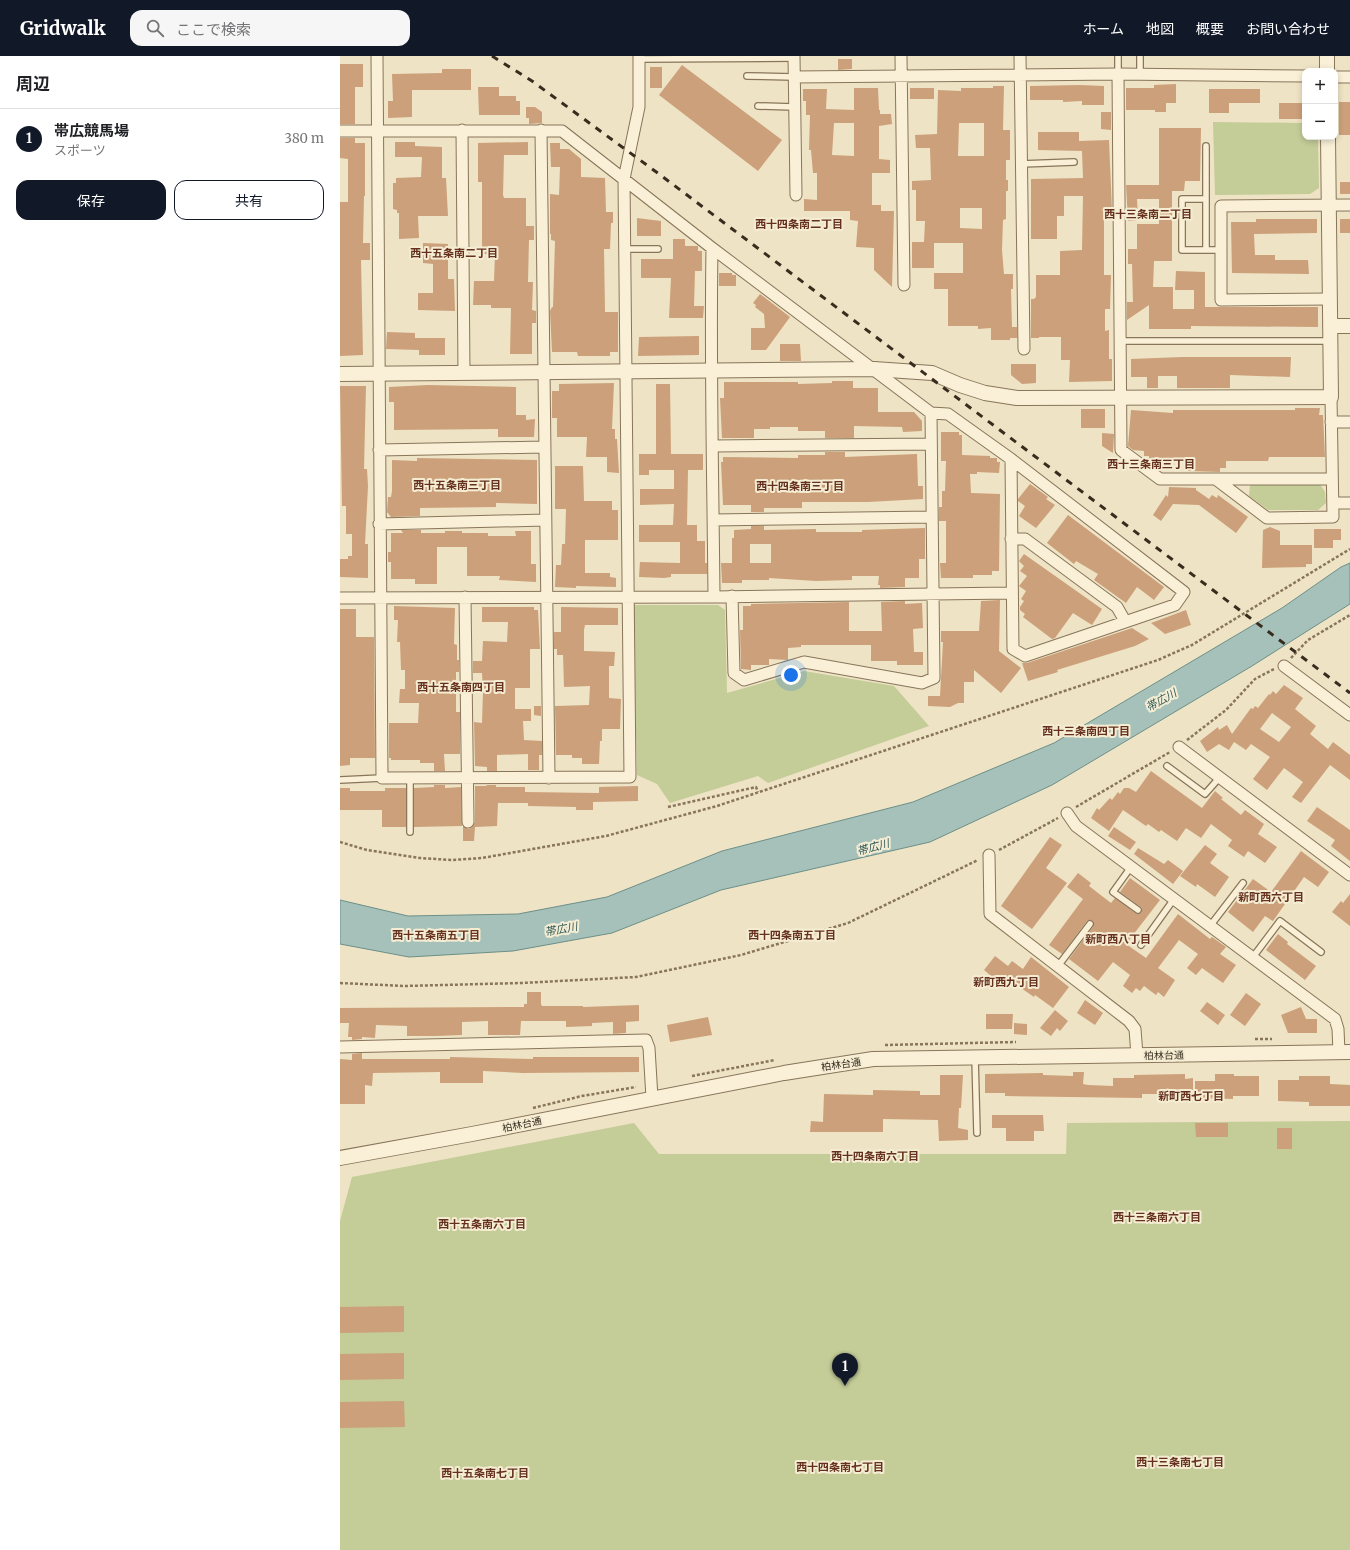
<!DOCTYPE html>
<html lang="ja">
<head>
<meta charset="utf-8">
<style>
  body { margin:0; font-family:Merriweather,"Noto Sans JP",serif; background:#f6f6f6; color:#202124 }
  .controls { position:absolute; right:12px; top:12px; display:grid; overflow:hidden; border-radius:8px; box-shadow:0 2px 6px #0003 }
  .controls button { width:36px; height:36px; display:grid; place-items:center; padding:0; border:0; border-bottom:1px solid #e0e0e0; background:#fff; color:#202124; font:20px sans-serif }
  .you { position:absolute; left:451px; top:619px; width:14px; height:14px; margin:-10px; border:3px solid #fff; border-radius:50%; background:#1a73e8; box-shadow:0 0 0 6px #1a73e833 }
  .badge { display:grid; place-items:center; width:26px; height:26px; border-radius:50%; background:#111827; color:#fff; font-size:13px; font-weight:700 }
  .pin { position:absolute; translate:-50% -33px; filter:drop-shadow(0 1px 2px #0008) }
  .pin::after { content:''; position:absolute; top:21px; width:14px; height:12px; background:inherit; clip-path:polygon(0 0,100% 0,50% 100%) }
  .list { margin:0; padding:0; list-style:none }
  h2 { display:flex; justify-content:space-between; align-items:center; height:52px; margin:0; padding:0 16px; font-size:17px }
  h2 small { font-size:13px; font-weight:400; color:#757577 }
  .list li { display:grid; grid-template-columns:26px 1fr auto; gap:12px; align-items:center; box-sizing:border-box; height:60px; padding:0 16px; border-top:1px solid #e0e0e0 }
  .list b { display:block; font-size:15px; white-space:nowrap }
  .list p { margin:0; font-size:13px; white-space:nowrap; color:#757577 }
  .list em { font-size:13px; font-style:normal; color:#757577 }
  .actions { display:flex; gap:8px; padding:12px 16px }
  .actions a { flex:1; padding:9px 0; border:1px solid #111827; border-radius:12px; text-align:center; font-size:14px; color:#111827 }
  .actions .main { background:#111827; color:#fff }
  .icon { flex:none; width:22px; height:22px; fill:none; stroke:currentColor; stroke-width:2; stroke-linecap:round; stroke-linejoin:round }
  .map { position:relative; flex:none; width:1010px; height:1494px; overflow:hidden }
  header { display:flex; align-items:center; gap:24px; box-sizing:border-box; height:56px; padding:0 20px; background:#111827; color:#fff }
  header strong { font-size:19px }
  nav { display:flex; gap:22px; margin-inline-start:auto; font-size:14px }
  .search { width:280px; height:36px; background:#f6f6f6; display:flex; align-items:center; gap:10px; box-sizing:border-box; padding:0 14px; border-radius:12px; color:#757577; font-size:15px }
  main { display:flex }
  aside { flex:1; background:#fff }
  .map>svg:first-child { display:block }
</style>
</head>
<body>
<header>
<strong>Gridwalk</strong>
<div class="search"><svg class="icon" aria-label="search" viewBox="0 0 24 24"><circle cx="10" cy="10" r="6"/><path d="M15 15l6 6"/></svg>ここで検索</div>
<nav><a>ホーム</a><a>地図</a><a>概要</a><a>お問い合わせ</a></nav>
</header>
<main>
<aside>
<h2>周辺<small></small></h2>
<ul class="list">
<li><span class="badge">1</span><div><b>帯広競馬場</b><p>スポーツ</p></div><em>380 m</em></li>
</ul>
<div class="actions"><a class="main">保存</a><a>共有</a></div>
</aside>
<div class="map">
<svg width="1010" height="1494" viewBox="0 0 1010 1494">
  <rect width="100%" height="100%" fill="#eee3c4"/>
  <path fill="#c4cc98" d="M873 66 965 67V81H978L979 132 970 138 875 139Z
    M980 428 985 436 986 447 978 454H928L909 440 910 429Z
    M293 549H378L385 554 387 637 464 615 554 630 589 670 428 727 418 720 330 747 317 728 297 719Z
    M1010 1065V1494H0V1165L12 1121 294 1067 319 1098H726L727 1067Z"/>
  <path fill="#a6c1ba" stroke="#6c8f88" d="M1010 507V548L912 610 712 729 590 786 381 834 272 877 173 895 69 901 0 888V844L68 860 178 858 267 841 382 795 573 746 714 687 942 552 1001 511Z"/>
  <path fill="#cca07a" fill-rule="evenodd" d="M498 3H512V13L498 14Z
    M0 8H23V31H15V68H0Z
    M342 9 442 84 418 115 319 39Z
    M310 11H322V32H310Z
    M102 13H131V34H72V61L48 62V45H53L52 18 102 17Z
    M836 28V47H826V56H815V54H786V32H814V29Z
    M740 29 764 30V49H742V45L723 46V44H690V30Z
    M653 30H664L663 74H670V104H666V124H668V135H666V163L663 164 662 194 664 218H673V233H671L672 271H677V282H670V284H651V272L638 273V270H608V233H594V217H623V187H594V212H572V186H584L585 165H576V134H572V125L591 124 590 92H576L575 79 597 78 598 34 621 35V32H653ZM619 67H644V100H618ZM620 152H642V173L620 172Z
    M138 31H159V40H176V45H180V59H139Z
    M514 32H538L539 54H540V58H551L552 68 539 70V103L550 104V117H532V149H541V155H554L552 231 534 214V192L516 191 518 165 510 164V155H464V143L477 144V117H473L471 94H469L470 59H466V45H463V33H487L486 53 514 54ZM494 67H514V100L492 99Z
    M570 32H594V43H570Z
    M869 33H920V47H889V57H869Z
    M999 46H1010V79H999Z
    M939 47H965V63H939Z
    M186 51H195L202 56V67L189 68V62H186Z
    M761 56H771V74L761 73Z
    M819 72H861L860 125H845L844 135H832V205H814L813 231H833V253H854V234H835L836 215 865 216V251H978V271L851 270V273H809V249L787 264V246H793L792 208H788V193H797V168H819V143H797L798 164 788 165 786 129H819Z
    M698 76H739V85L769 84 772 155H764V219H771L770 253H765V275L769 274V303H772V325L729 326 730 304H721V281H699V282H691V243H694L696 241V219H720V195L742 194 743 140H724V160H717V183H691V123L743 122 742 95 698 94Z
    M0 82H15V87H25V140H24L23 187H30V204H21L23 299 0 300V146H8V103L0 102Z
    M55 86H75V90L102 91V122H106L108 160H78L79 182 59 183V157H57V154L53 153V127H56V122L81 121 82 101H55Z
    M188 86V99H164L163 139 164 142H186V170H194V184H189L188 226H193L192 254 196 255V267H192V298H170L171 252H151V249H133L134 225H154L155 198H142V126H138V87Z
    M210 87H220V93H229L241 103V121L265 122 266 156H273V167H271L270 193H264L265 256H278V296H270V300H238L237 296H212L210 255 212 251H213L215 185 211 184V178H210V138L219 139 220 111H211Z
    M1000 126H1010V138H1000Z
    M297 162 321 165V180H297Z
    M916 163H977V177L914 178 915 199H935V204H968L969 218 892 217 891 166H916Z
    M1000 163H1010V177H1000Z
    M333 183H345V190H358V195H362V215H355L354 250H364L363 262H329L331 222H301V203H333Z
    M83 187 108 188V223H114L115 255 78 254V237H93V208L83 207Z
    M379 217H392V219H396V230H379Z
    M420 238 450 261 426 294H411V272H425L424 258 415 251 416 249 413 247Z
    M47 276 75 277V282H105V299H79V294L46 293Z
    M359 280V299L298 300 299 281Z
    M440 288H460L461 305H440Z
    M842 301H951L950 321 890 319V332H837V320H818V332H807V321H791V303Z
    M671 308H696V327L682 328 671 319Z
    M492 325H513V332H538V356H574L582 365V375L563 376 562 371 514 370V382H485V375H458V371H430V373H414V382H382L380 342H384V326H458V328L492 327Z
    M274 327 272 373H275V383H277L279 417 267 416V401H246L247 381H217V362H212V335H219V328Z
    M316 328H330L331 398H363V414H348L347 469H357V485H365V507H367V518H331V521L324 522 299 521 300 506 340 507V486H299V469H333L334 448 300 449V433H334V414H309V419H299V398H316Z
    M88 329 176 331V359H186V364L195 363 194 381H158V373L54 374V346H49V331Z
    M0 330H26L24 413H27L28 430 25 488H28V522L0 521V503H8V500H12V478H6V450H2Z
    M955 352H980L979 359H983L985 401H929L928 405H886V412H880V416L848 415 849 404 809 403V400H804V395L793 394 788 390 791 354 833 357V354H955Z
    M741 353H765V372H741Z
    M601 376H619V379H622V399L650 400V402H657V406H660L659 417 637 416V418H630L631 437 660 438 659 515H652V519H633V522H601L600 507H606V465H599V451H602V435H605L606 405H601Z
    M762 377 774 378 773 397 762 390Z
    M485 396H505V401L577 398 578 430H583V443L528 446H462V452H424V456H411V449H383L381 406H383V401L458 402V399H485Z
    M77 402 197 404V448L156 447V451L80 452V460L51 461 47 456 48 441H51L52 435V404L77 405Z
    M215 410H243L244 445H272V454H278V484H245V517H270V521L276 522V531L236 530V532L215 531 216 509H221L222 488H225L226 453H215Z
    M690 428 708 441 706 443 715 449 696 472 679 460 685 450 678 445V443Z
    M829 431 856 432V434L869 443 872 439 877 442 878 439 908 461 896 477 859 449 833 448 821 465 813 459 826 439 828 441Z
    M728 459 824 531 814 544 797 531 786 547 754 524 758 518 736 505 734 508 707 487Z
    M411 470H424V474L476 473V476H522V474L585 472V503H579V522H565V531L540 532V529H538L539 520H512V524L476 525 429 522V524H402V527H382L381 507H392V482H394V474L411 473ZM410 488H431V507H410Z
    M930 471 940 475V489H972V508H966V511L922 512 923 474Z
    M974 473H1001V484H993V492H974Z
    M61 474H81V477H105V475H122V477H148V480H176L175 475H191V508H196V526L159 524 160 520H127V491H97V528H75V523H51V506H48V496H51V477H63Z
    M684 498 762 553 752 569 733 557 715 582 712 583 683 561 685 558 680 554V551L684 545 681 543 686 535 679 530 687 520 680 515 684 510 679 505Z
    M660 544 659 595 681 612 661 637 634 614V626H624V647H618L610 651 588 650V640H600L603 586H601V575H639L641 545Z
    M565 545V548L582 547 583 572 573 573 574 596H583V609H557V605H531V589H461V591L448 592V604L429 603V609H411V614L401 613 400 574H403V550H411V548L509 546V575H542L541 546Z
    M54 550 115 552 114 588 117 589V604H119V616H116V656H120V698H104L105 715H94V707H80V704H51V702H49V667H78L79 647H59L60 633H65V614H61L60 586H57L58 564H54Z
    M142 551H194V554H198L200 593H190V632H175V653H191V665H183L184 684 202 685V699H199V714H188V698L157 699V715H147V711L135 710 134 666 142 667 143 635 142 617H133V605H142L143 585 167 586 168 566H142Z
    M221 551 278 552V569H245L244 574V595L275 596 274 610H269V642L281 643 280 673H262V685H260L259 708H242V702H232V699H216L215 650 249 649 250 630 224 631 223 599H217V593H214V576H221Z
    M0 553H16V581H34L35 702H10V709L0 710Z
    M846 554 851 569 825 578 811 567Z
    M792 572 809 583 795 590 717 614 718 616 688 625 682 607H687Z
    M944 629 963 642 955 653 976 670 970 678 988 693 993 686 1010 699V724L990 709 961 747 952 741 963 726 944 712 927 734 913 723 930 701 911 688 906 694 894 686 889 694 879 688 867 696 860 685 878 671 879 674 887 669 892 678 911 652 913 653 915 650 918 652 929 638 930 639 933 635 936 638ZM932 657 951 671 939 686 920 673Z
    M194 650H201V660L194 659Z
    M811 715 862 752 875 735 883 742 881 743 901 759 905 754 924 768 918 778 937 791 925 807 908 795 904 801 888 790 892 784 871 768 861 782 846 772 837 785 821 774 819 776 808 768 806 770 783 754 769 775 751 762 757 752 759 754 770 742 772 744 778 736 780 738 784 732H789L796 736Z
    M94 729H105V732L121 731 122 770 74 771V732L94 731Z
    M147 729H156V731H185V736L259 737V731L298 730V745L253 746V754H236V751L188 750V747H158L157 770 135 771 134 785H123V770L128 773 131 772 135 766V730H146Z
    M0 732H10V735H45V732H66V771H42V754H0Z
    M977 751 1010 774V805L991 790 995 784 967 765Z
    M774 771 796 786 790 794 768 780Z
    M710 781 722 789 706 812 727 827 692 873 661 850Z
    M865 789 877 798 870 807 889 821 875 841 857 828 856 831 840 820Z
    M798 792 824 808 828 804 843 815 833 828 794 798Z
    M961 795 989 816 978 831 964 821 933 865 925 860 913 876 888 856 913 823 931 836Z
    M738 817 751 827 749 830 771 847 775 842 797 858 801 857 802 852 780 836 790 822 820 844 786 888 806 902 838 858 870 883 872 881 886 891 880 898 896 909 883 927 862 912 856 919 847 912 858 898 839 884 818 912 835 924 824 941 818 936 816 939 804 930 800 935 796 932 792 937 783 930 790 919 773 906 758 925 729 903 753 871 752 864 747 865 722 898 709 889 743 843 727 831Z
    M1010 838V870L992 856 1001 845 1003 847Z
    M938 878 948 886 947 888 976 910 965 924 926 894Z
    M655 900 668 910 672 905 683 913 691 901 729 931 713 952 695 939 694 941 674 927 673 929 661 920 657 925 644 914Z
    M187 936H201V948L202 950H243V951L299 949V965L286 966V977L273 978V966L252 967V970L226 971V965H181L180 979H148V965L122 966V979L96 980H67V970L36 969 35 982 22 981V983L12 984V981H8L9 967H0V952L184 951V948H187Z
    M906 937 921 948 905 970 890 959Z
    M745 944 763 957 755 969 737 957Z
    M867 946 885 959 878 969 860 955Z
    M961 951 966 963H977V977H948L941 959Z
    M715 954 728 965 720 975 717 972 711 980 700 972Z
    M646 958H673L672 973H646Z
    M368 961 372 979 330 986 327 969Z
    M674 967 687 968V979L674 978Z
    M22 997V1003H110V1001L193 1003V1001H299V1016L183 1017 143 1015V1027H100V1016L33 1017 32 1030 25 1029V1048H0V1003L12 1004V998Z
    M733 1016H744L743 1028 748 1029 773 1030V1022H794V1019L845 1018V1023L853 1022V1034L822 1033 821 1038H802V1042L665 1040V1037H645V1018L703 1017V1019L733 1020Z
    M875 1018H894V1020H919V1040H893V1043L855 1042V1025H875Z
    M600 1019H623L621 1052H619L618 1072 628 1074V1084L599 1085 598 1064 543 1063V1076H470L471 1065 483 1066 484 1038 533 1039V1034L580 1035V1039H600Z
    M959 1020H990V1028L1010 1029V1050H969V1046L938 1045V1024H959Z
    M652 1059H703L704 1075H694V1085H666V1072H652Z
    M855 1067H888V1081H856Z
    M937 1072H952V1093H937Z
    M64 1250V1276L0 1277V1251Z
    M64 1297V1323L0 1324V1298Z
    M64 1345 65 1371 0 1372V1346Z"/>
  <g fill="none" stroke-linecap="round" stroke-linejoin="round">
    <g stroke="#88755a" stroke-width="8">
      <path id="service" d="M778 0V18
        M800 0V18
        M299 3 454 2
        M407 20 454 21
        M418 50 454 51
        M866 90V194H881
        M681 108 734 106
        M866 143H842V194H866
        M285 193H318
        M781 285H990
        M827 710 865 738 880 721
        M70 722V776
        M0 724 42 722
        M791 811 773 836 798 854
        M870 870 903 827
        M801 889 834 843
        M913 901 940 865 981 896
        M718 910 750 868
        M635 1001 637 1077"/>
    </g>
    <g stroke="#88755a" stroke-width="13">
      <path id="minor" d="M37 0 42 722 290 721 284 123 299 51V0
        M454 0 456 139
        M561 0 564 229
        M680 0 684 293
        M778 18 781 394 820 423H992
        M454 21 778 18 965 20
        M995 21H1010
        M122 74 124 317
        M201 74 209 722
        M0 75H222L372 192 591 357 594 622 582 627 464 606 404 624 394 617 392 540
        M372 192C370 308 373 425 374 541
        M990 243 881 244V150L1010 149
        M591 357 608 358 671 403 844 536 835 549 685 600 673 593 671 403
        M991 366H1010
        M373 390 591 388
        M39 394 204 391
        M877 424 927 462 993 461 991 341
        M993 447H1010
        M373 464 592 461
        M39 468 205 464
        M671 483H685L777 551 785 565
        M125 541 128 766
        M0 542 374 541 671 537
        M944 610 1010 659
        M839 691 1010 819
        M727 757 736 770 995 963 998 973 999 996
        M649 799 650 858 789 965 795 973 797 999
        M0 991 306 984 309 992 312 1042"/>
    </g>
    <g stroke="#88755a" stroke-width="16">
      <path id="tertiary" d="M987 15V0
        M990 270H1010
        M0 318 534 313 592 317 620 329 645 337 677 342 991 341 988 81
        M0 1102 132 1078 444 1017 533 1003 1010 996"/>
    </g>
    <path stroke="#88755a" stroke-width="2.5" stroke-dasharray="3 2" stroke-linecap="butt" d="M951 602 968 584 1010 559
      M847 684 886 654 915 623 934 613
      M328 751 416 731 418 736
      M736 751 830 696
      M0 786 27 794 80 802 112 804 142 802 266 780 377 750 818 604 852 589 1010 493
      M659 794 718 762
      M0 927 64 930 182 927 296 921 401 899 508 867 638 804
      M915 983H932
      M545 989 676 986
      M352 1020 435 1004
      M193 1052 242 1040 296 1031"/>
    <use href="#service" stroke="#f9f0d7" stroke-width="5.5"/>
    <use href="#minor" stroke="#f9f0d7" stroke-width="11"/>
    <use href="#tertiary" stroke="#f9f0d7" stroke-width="14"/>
    <path stroke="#382c1e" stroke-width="3" stroke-dasharray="7 7" stroke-linecap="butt" d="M152 0 192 25 319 118 1010 637"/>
  </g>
  <g text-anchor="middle" stroke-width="4" stroke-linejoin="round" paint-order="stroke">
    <g font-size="10" fill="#382c1e" stroke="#f5edd3">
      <text transform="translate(824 999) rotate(-1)" y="4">柏林台通</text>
      <text transform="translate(501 1008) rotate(-8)" y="4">柏林台通</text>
      <text transform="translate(182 1068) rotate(-12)" y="4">柏林台通</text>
    </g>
    <g font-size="11" font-weight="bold" fill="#65301e" stroke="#f5edd3">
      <text x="808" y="162">西十三条南二丁目</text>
      <text x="459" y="172">西十四条南二丁目</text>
      <text x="114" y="201">西十五条南二丁目</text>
      <text x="811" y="412">西十三条南三丁目</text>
      <text x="117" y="433">西十五条南三丁目</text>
      <text x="460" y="434">西十四条南三丁目</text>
      <text x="121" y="635">西十五条南四丁目</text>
      <text x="746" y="679">西十三条南四丁目</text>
      <text x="931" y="845">新町西六丁目</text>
      <text x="96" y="883">西十五条南五丁目</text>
      <text x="452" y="883">西十四条南五丁目</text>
      <text x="778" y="887">新町西八丁目</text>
      <text x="666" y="930">新町西九丁目</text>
      <text x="851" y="1044">新町西七丁目</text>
      <text x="535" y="1104">西十四条南六丁目</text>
      <text x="817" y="1165">西十三条南六丁目</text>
      <text x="142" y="1172">西十五条南六丁目</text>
      <text x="840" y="1410">西十三条南七丁目</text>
      <text x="500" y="1415">西十四条南七丁目</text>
      <text x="145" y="1421">西十五条南七丁目</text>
    </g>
    <g font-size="11" font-style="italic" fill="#2e5857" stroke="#f5edd3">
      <text transform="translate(821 644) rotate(-29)" y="4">帯広川</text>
      <text transform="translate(533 791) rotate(-15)" y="4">帯広川</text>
      <text transform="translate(221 873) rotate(-11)" y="4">帯広川</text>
    </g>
  </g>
</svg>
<div class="controls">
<button>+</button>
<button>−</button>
</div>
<div class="you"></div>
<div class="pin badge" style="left:505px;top:1330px">1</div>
</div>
</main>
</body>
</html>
